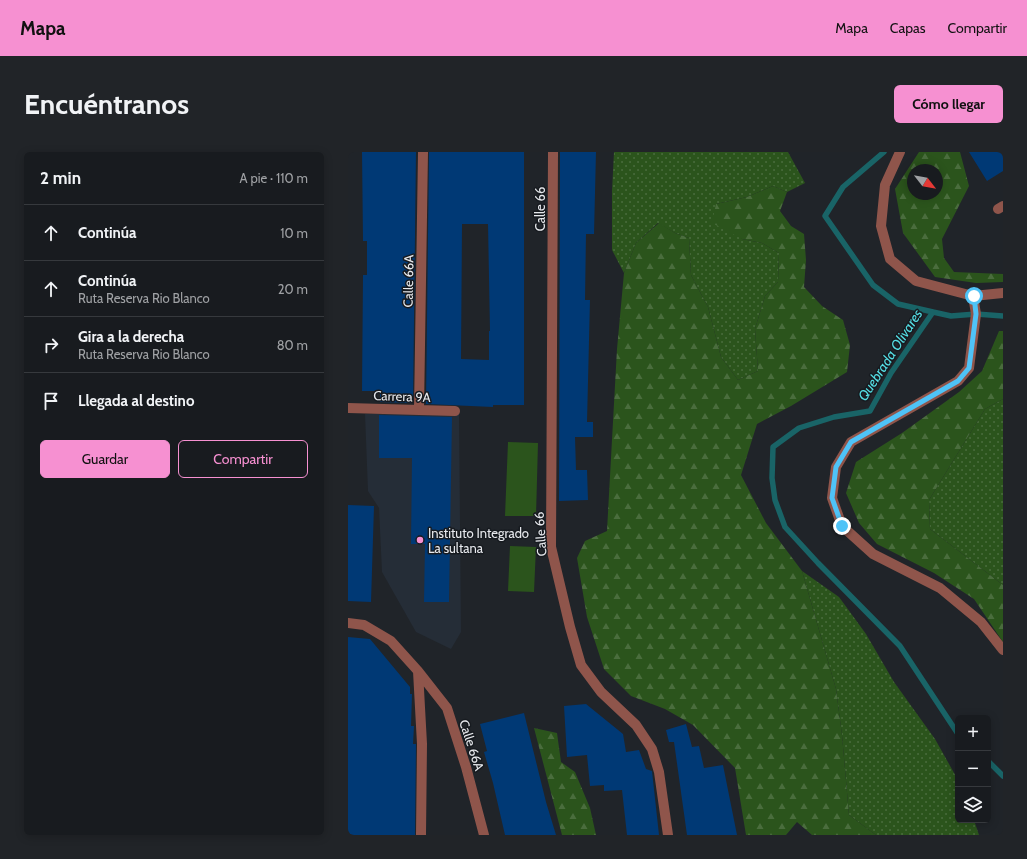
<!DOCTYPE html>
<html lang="es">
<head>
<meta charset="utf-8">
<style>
  body { margin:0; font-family:Cabin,sans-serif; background:#212428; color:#f1f3f6 }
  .controls { position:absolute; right:12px; bottom:12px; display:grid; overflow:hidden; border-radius:6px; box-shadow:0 2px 10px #0003 }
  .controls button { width:36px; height:36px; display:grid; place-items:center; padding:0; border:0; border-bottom:1px solid #36393d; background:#181b1f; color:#f1f3f6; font:20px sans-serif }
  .compass { position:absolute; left:559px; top:12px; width:36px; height:36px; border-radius:50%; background:#181b1f; box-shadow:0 2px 10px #0003; rotate:121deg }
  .stop { position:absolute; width:12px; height:12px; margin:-9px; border:3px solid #4fc3f7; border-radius:50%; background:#fff }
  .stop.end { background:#4fc3f7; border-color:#fff; box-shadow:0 1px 4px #0008 }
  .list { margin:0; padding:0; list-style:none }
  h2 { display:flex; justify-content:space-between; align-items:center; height:52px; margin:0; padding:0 16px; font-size:17px }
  h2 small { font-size:13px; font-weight:400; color:#9fa1a4 }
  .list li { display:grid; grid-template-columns:26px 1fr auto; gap:12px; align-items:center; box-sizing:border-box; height:56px; padding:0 16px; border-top:1px solid #36393d }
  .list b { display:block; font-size:15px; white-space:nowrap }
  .list p { margin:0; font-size:13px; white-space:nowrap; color:#9fa1a4 }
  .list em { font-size:13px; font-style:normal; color:#9fa1a4 }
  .actions { display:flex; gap:8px; padding:12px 16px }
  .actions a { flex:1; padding:9px 0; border:1px solid #f690d1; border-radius:6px; text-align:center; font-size:14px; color:#f690d1 }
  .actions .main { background:#f690d1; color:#111 }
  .icon { flex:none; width:22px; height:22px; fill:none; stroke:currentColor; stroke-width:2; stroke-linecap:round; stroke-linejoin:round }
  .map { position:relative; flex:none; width:655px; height:683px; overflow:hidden; border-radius:6px }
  header { display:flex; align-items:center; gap:24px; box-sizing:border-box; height:56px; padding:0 20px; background:#f690d1; color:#111 }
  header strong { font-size:19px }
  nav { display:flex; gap:22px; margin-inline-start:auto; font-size:14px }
  .intro { display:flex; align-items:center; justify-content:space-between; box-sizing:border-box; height:96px; padding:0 24px }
  h1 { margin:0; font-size:28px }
  .button { padding:10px 18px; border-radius:6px; background:#f690d1; color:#111; font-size:14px; font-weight:700 }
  main { display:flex; gap:24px; padding:0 24px }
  aside { flex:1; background:#181b1f; border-radius:6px; box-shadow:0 2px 10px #0003 }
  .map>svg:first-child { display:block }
</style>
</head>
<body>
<header>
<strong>Mapa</strong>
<nav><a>Mapa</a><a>Capas</a><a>Compartir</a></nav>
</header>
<div class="intro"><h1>Encuéntranos</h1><a class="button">Cómo llegar</a></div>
<main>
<aside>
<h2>2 min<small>A pie · 110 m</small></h2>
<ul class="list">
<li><svg class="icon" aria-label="ahead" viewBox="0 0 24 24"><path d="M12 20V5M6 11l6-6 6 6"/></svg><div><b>Continúa</b></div><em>10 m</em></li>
<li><svg class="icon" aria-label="ahead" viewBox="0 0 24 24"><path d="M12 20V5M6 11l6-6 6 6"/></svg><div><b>Continúa</b><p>Ruta Reserva Rio Blanco</p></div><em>20 m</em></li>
<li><svg class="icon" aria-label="right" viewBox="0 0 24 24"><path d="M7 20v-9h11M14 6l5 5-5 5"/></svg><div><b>Gira a la derecha</b><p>Ruta Reserva Rio Blanco</p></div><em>80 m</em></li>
<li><svg class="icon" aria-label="arrive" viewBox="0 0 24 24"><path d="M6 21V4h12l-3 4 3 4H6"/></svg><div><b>Llegada al destino</b></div></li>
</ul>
<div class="actions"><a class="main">Guardar</a><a>Compartir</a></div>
</aside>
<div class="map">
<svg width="655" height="683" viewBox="0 0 655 683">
  <defs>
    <pattern id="grass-dots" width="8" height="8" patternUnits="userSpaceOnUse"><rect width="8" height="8" fill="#2b541c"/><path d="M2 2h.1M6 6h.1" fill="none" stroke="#4a6d3d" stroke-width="1.8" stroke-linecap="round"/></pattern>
    <pattern id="forest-firs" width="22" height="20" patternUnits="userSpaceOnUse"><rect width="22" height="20" fill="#2b541c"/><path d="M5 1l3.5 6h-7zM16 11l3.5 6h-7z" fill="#4a6d3d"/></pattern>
  </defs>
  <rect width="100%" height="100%" fill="#202429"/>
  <path fill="#252d37" d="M17 262H111L113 480 103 497 68 480 34 420 31 356 20 339Z"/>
  <path fill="url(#grass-dots)" d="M266 0H440L457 31 439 40 425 34 399 45 368 52 394 87 414 91 431 101 430 130 417 144 407 177 410 219 390 228 373 205 360 155 343 123 341 86 327 81 310 71 288 91 276 121 264 98V39Z
    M655 247V433L582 377 581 348 637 257Z
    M454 419 491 445 518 482 546 530 587 587 610 628V668H626L631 683H528L501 663 494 583 488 537Z"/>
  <path fill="url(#forest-firs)" fill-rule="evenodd" d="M571 0H612L621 34 594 87 596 106 606 120 655 122V130L628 131 587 125 555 81 547 37ZM565 18H589V42H565Z
    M425 34 439 40 432 59 443 74 456 82 458 108 456 135 474 154 495 168 502 193 499 220 443 254 409 272 393 323 418 371 454 419 488 537 494 583 501 663 528 683H464L449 670 438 683H398L387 616 345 573 317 557 283 544 256 517 239 465 229 406 237 389 259 379 269 197 276 121 288 91 311 71 327 81 341 86 343 123 360 155 373 205 390 228 410 219 407 177 417 144 430 130 431 101 414 91 394 87 364 71 368 52 399 45Z
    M651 179H655V247L637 257 581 348 582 377 655 433V490L626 447 586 421 529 392 511 371 498 341 508 310 554 281 611 240 634 219Z
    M186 576 209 581 213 610 227 620 242 656 248 683H214Z"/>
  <path fill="#2b541c" d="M160 290 190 291 188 364H157Z
    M162 394 188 395 186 440 160 439Z"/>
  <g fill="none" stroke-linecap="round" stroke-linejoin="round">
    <path stroke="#196467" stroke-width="5.5" d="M536 0 495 35 477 64 525 133 550 152 585 160 543 221 522 259 486 265 451 276 425 295 424 326 427 348 437 375 470 411 552 494 610 582
      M585 160 603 164 628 162 655 164
      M640 609 655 624"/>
  </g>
  <path fill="#003975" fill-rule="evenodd" d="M14 0H68L65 251 32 250V239H14L15 123H19V89H15Z
    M81 0H176V253H145V255L78 252ZM114 72H140L142 179H141V208L113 207Z
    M212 0H248L246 82H238L237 148H242L239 270H245V285H227L228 318H239L240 348 211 349Z
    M621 0H655V19L639 29Z
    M31 263 104 265 101 450H76L77 392H63L64 306H31Z
    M0 353 26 354 23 450 0 449Z
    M0 485 22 487 62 535V542H64L63 574H66L65 592H68L67 683H0Z
    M238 552 275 582 278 600 291 598 298 617 304 619 311 683H279L274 638 256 639V633L242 634 239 603 219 605 216 554Z
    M176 561 198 650 208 683H157L145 631 136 600 139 599 132 572Z
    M338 572 344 595 351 594 356 616 375 613 389 683H339L326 590H321L318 578Z"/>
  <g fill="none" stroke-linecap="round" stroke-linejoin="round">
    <path stroke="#8f554b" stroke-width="10" d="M205 0 203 395 222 475 233 513 253 540 288 573 304 597 311 620 320 683
      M552 0 537 33 533 74 542 107 568 129 625 144 655 141
      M650 57 655 54
      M625 144 628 162 621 216 610 229 503 290 488 315 484 346 494 374 525 402 592 436 633 470 655 498
      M0 256 107 259
      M71 258 75 0
      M0 471 16 473 43 489 70 519 99 556 118 615 136 683
      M70 519 74 592 73 683"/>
  </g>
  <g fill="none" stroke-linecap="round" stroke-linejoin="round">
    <path stroke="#4fc3f7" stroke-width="5" d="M494 374 484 346 488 315 503 290 610 229 621 216 628 162 626 144"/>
  </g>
  <circle fill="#f690d1" stroke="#171b20" stroke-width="1.5" cx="72" cy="388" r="4"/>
  <g text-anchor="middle" stroke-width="3" stroke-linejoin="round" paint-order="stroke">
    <g font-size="13" fill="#e7e9ed" stroke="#171b20">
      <text transform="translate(192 57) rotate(-90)" y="5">Calle 66</text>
      <text transform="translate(60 129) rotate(-89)" y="5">Calle 66A</text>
      <text transform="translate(54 244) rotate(2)" y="5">Carrera 9A</text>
      <text transform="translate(192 382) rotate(-94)" y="5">Calle 66</text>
      <text transform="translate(124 593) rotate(72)" y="5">Calle 66A</text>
    </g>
    <g font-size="13" fill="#e7e9ed" stroke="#171b20" text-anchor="start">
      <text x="80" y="386">Instituto Integrado<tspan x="80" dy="15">La sultana</tspan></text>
    </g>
    <g font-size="14" font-style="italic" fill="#54dde3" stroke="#171b20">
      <text transform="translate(542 203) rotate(-57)" y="5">Quebrada Olivares</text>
    </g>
  </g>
</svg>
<div class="controls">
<button>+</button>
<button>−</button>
<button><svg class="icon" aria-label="layers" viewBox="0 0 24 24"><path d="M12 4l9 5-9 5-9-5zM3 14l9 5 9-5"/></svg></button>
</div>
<svg class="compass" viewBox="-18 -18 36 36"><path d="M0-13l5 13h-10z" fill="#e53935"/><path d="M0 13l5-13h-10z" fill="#9fa1a4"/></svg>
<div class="stop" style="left:626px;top:144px"></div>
<div class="stop end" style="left:494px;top:374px"></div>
</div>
</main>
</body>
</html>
